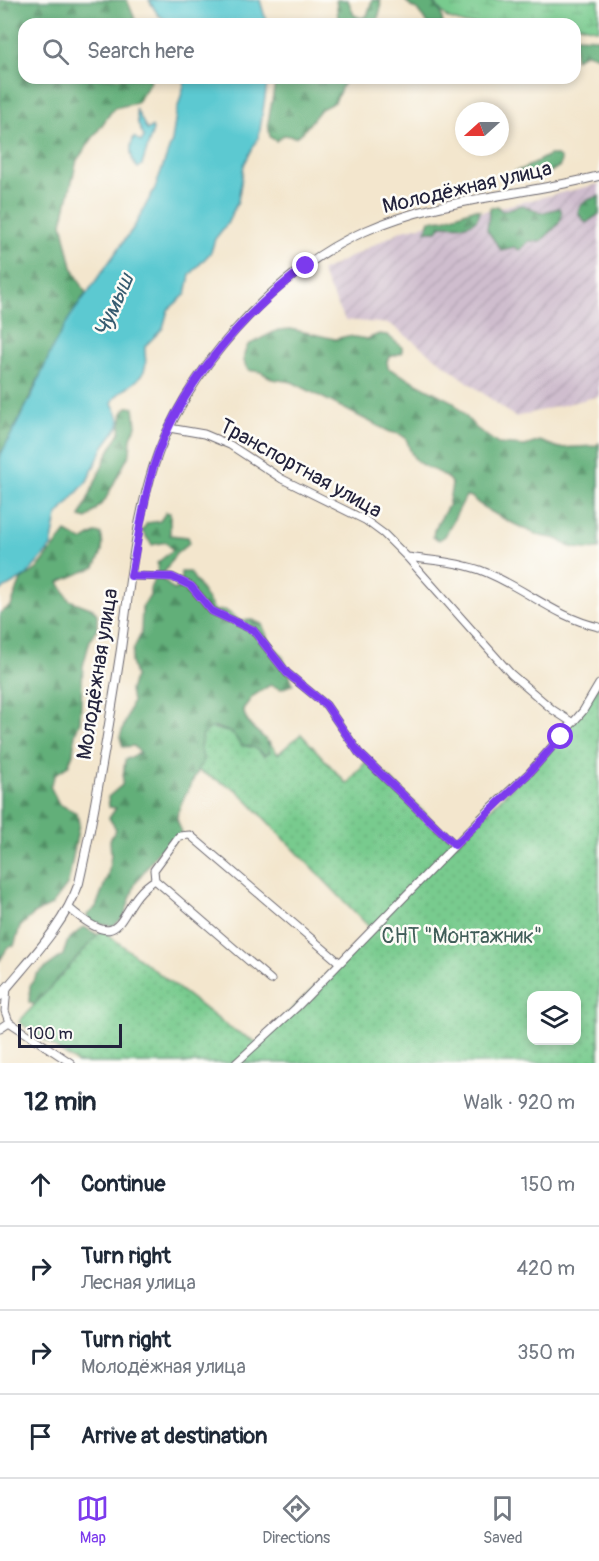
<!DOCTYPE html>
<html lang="en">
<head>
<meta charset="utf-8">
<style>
  body { margin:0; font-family:Pangolin,sans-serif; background:#f2f2f3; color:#1f2937 }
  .controls { position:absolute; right:18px; bottom:18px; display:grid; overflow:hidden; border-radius:12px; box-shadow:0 3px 9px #0003 }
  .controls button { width:54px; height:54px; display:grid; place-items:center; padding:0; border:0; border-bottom:2px solid #e0e1e3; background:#fff; color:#1f2937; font:30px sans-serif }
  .compass { position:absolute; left:455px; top:102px; width:54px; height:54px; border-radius:50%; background:#fff; box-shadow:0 3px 9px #0003; rotate:249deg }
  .scale { position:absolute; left:18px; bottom:15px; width:104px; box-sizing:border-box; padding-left:6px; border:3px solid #22223b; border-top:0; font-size:16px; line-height:21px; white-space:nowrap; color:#22223b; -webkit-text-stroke:4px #fdfcf7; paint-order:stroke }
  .stop { position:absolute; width:18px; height:18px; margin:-14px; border:4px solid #7c3aed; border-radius:50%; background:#fff }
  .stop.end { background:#7c3aed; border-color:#fff; box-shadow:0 2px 6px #0008 }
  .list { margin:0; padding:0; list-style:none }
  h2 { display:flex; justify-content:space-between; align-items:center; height:78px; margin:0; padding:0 24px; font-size:26px }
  h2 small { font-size:20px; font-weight:400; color:#747a83 }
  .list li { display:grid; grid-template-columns:39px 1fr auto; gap:18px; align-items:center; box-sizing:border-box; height:84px; padding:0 24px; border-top:2px solid #e0e1e3 }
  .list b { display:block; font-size:22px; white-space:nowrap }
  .list p { margin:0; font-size:20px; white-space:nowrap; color:#747a83 }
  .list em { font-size:20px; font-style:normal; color:#747a83 }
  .icon { flex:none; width:33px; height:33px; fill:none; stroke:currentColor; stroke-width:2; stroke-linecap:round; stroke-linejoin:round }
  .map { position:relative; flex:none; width:599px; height:1063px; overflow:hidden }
  .search { position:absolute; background:#fff; box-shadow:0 3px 9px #0003; left:18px; right:18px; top:18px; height:66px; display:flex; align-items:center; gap:15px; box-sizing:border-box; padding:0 21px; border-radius:18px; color:#747a83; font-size:22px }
  .sheet { height:414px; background:#fff }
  nav { display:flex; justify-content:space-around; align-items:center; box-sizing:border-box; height:84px; border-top:2px solid #e0e1e3; background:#fff; font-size:16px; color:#747a83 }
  nav a { display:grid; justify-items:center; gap:3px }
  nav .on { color:#7c3aed }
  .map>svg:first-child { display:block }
</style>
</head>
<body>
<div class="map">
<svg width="599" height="1063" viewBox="0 0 599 1063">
  <defs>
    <pattern id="industrial-furrows" width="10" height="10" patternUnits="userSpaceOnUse" patternTransform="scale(1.5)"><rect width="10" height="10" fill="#cfbdce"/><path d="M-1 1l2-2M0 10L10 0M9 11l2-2" fill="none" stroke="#b1a2b2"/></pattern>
    <pattern id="forest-firs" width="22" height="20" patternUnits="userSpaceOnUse" patternTransform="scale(1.5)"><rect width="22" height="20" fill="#62af79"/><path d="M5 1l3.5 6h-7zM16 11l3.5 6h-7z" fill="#508e64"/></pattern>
    <pattern id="wetland-marsh" width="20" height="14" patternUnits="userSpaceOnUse" patternTransform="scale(1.5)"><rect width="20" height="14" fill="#78cb8e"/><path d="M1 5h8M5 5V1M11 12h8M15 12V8" fill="none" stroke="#68ae7b"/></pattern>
    <pattern id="garden-dots" width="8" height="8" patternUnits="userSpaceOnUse" patternTransform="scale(1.5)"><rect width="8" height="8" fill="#78cb8e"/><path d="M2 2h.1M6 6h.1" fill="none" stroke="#68ae7b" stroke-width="1.8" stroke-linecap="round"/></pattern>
  </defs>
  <rect width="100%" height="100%" fill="#fdfcf7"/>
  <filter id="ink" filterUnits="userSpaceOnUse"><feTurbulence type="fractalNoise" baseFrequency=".0167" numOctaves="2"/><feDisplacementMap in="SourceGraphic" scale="12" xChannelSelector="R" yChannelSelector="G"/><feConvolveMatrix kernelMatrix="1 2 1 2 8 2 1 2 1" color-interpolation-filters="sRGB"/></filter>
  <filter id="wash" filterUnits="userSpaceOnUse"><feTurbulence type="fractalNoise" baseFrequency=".008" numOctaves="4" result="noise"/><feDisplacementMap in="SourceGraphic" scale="24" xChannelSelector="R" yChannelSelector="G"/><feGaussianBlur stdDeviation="1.35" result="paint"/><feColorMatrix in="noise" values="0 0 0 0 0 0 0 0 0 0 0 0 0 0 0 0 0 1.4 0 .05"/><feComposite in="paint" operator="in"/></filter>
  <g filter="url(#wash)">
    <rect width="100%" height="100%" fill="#f3e6cd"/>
    <path fill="url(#industrial-furrows)" d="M599 184V396L515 417 390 324 345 320 321 272 403 230Z"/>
    <path fill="url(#forest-firs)" stroke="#42685a" stroke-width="1.5" d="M0 0H127L137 24H24V78H150L151 81 137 103 114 108 77 160 62 223 72 267 86 293C51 344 30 402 0 456Z
      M336 0H348L354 15 361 18 367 16 372 0H380L381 8 376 24H333L338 17Z
      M405 0H432L441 13 443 24H427L417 9 411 7Z
      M575 37 599 38V57L586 53 575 59Z
      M276 78H350L344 82 335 102 321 109 302 133 295 137 284 135 276 141 270 137 268 122Z
      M549 155H556L561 159 560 166 549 173H529L525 179 519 180 515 171 523 169Z
      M599 196V214L586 223 578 213C581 200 588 200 599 196Z
      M522 205 541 213 560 208C567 221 550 232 541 241H529L520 250 514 247 501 250 487 230 490 208 497 206 502 211Z
      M473 209 480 210C478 230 455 225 441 225L437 231H426L430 220 444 219Z
      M291 329 335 339 348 336 367 339 379 334 387 335 402 347V353L390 357 387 361 388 368 453 402 476 428 498 444 525 446 540 441 559 448 595 446 599 443V549C591 550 578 549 571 547 567 547 563 542 559 540 553 537 547 538 541 536 526 530 480 509 472 497L466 496 445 536 439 540 433 537 434 530 448 506 452 485C445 469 428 472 417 461 402 446 416 436 390 432L292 382 272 379 261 372 248 370C242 361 243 354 248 345L278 330Z
      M127 407H134L136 426 131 438 130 453 105 500 87 519 80 517 106 457 120 432 123 412Z
      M166 512 170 513V535L188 537 190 542 175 555 161 578 174 590 180 587 181 572H190L215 611 225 610 241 621 252 620 262 624 270 643 282 655 293 684 281 689 270 685 253 696 243 709C249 735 264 729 270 749L267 756 251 747 241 745 232 733 215 727 204 754V764C197 770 176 811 177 819 178 824 181 827 181 833L169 846 159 850 135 884 124 917 113 926 89 922 87 915 96 907 108 875 111 855 110 840 116 829 109 818 116 808 109 807 108 797 122 785 125 760 140 753 134 746 123 747 120 737 132 702 130 690 135 676 131 662 134 648 141 634 142 607 150 596V589L158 570 157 563 173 550 166 542 152 545 142 531 147 523 160 521Z
      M66 532 82 541 95 533 101 534C105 548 101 555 95 567L59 582 69 600 93 609 97 614V628L90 640 83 666 80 721 75 734 73 754 68 766 56 774 50 786 59 804 77 813 79 824 68 884 52 905 35 913 20 927 14 946 8 947 0 960V613L11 606 21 580 37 569Z
      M84 927 98 935 35 1005 29 1002 30 986 37 974 63 955 68 940Z"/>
    <path fill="url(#wetland-marsh)" stroke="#4d7664" stroke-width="1.5" d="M432 0H599V30L575 24H465L447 18Z"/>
    <path fill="url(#garden-dots)" stroke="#4d7664" stroke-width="1.5" fill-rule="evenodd" d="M599 684V1063H77L19 1022 102 930 230 1028 258 1043 372 930 237 790 197 770 204 761 200 747 203 734 211 728 232 733 241 745 255 748 264 756 270 752 268 741 278 754 301 734 347 784 369 758 456 844 561 737ZM532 996H576V1040H532Z"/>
    <path fill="#5cc9d1" stroke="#3f7686" stroke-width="1.5" d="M149 0H260L267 24H172L158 15Z
      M186 78H268L259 136 244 165 238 201 227 224 215 239 211 252 190 275 186 294 168 310 163 328 145 346C144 355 148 363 144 371 137 386 119 388 112 403L120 420 119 426 104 446 87 481 57 516 51 547 26 576 0 591V456L32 395 53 347 70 317 134 227 155 188 172 141 176 114Z
      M136 109 147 130 152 127 153 130 142 165 138 168C130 161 129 146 134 137L141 142 144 137 138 124Z"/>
  </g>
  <g filter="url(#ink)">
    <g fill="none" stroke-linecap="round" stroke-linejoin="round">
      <g stroke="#6b676e" stroke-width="9">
        <path id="minor" d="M169 428 204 434 230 445 282 479 365 520 384 534 407 557 511 674 553 710 573 723
          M407 557C431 560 457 562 480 570 521 585 556 618 599 627
          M131 576 172 577 191 586 212 611 253 630 287 673 326 705 359 753 455 845
          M69 908C130 961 114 904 155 880
          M271 980 155 880 154 870 179 836 190 835 340 963
          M7 987 5 1011 9 1022 71 1063
          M0 1028 9 1022
          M236 1063 296 1008 493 806 530 772 583 711 599 684"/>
      </g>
      <g stroke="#6b676e" stroke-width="10">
        <path id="tertiary" d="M0 996C29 960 63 928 79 883 96 806 109 727 121 649 129 589 135 526 153 468 182 375 274 271 363 232 437 198 521 196 599 176"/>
      </g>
      <use href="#minor" stroke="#fff" stroke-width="7"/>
      <use href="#tertiary" stroke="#fff" stroke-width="8"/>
    </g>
  </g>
  <g fill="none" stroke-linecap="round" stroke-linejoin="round" filter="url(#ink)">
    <path stroke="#7c3aed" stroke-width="8" d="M306 266C241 316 177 388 153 468 143 503 138 540 131 576L172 577 191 586 212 611 253 630 287 673 326 705 359 753 455 845 530 772 561 737"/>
  </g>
  <g text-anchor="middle" stroke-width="5" stroke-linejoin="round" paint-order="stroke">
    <g font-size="21" fill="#22223b" stroke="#fdfcf7">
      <text transform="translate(467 187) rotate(-13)" y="7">Молодёжная улица</text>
      <text transform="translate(301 468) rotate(29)" y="7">Транспортная улица</text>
      <text transform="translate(97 674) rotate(-81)" y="7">Молодёжная улица</text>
    </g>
    <g font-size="21" fill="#405d58" stroke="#fdfcf7">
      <text x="462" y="943">СНТ "Монтажник"</text>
    </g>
    <g font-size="22" font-style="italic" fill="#365c70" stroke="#fdfcf7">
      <text transform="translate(113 305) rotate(-66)" y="8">Чумыш</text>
    </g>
  </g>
</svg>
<div class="controls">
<button><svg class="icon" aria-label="layers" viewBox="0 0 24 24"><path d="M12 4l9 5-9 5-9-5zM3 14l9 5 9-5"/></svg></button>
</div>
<svg class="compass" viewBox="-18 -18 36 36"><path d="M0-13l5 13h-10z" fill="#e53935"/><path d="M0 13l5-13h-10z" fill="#747a83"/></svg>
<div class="scale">100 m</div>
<div class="stop" style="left:561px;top:737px"></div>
<div class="stop end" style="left:306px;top:266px"></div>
<div class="search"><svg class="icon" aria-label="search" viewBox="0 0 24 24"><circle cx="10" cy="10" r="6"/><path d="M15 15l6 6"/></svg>Search here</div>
</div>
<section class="sheet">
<h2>12 min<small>Walk · 920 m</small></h2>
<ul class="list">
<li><svg class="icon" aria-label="ahead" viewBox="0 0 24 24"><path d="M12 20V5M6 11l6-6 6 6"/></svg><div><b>Continue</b></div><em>150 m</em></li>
<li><svg class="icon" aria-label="right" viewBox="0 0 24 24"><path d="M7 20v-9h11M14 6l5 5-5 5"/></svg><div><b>Turn right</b><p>Лесная улица</p></div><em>420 m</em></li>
<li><svg class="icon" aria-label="right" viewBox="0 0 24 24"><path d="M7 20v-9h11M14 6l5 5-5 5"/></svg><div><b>Turn right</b><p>Молодёжная улица</p></div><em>350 m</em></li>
<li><svg class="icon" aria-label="arrive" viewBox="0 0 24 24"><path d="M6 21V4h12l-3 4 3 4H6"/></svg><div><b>Arrive at destination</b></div></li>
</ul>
</section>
<nav>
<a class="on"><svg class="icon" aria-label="map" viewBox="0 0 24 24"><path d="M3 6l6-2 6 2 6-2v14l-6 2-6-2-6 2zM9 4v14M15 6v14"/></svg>Map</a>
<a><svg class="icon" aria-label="directions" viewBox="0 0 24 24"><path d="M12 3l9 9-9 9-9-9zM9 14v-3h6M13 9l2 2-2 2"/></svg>Directions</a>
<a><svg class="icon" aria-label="saved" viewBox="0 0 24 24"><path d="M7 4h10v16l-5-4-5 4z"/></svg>Saved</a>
</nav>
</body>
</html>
